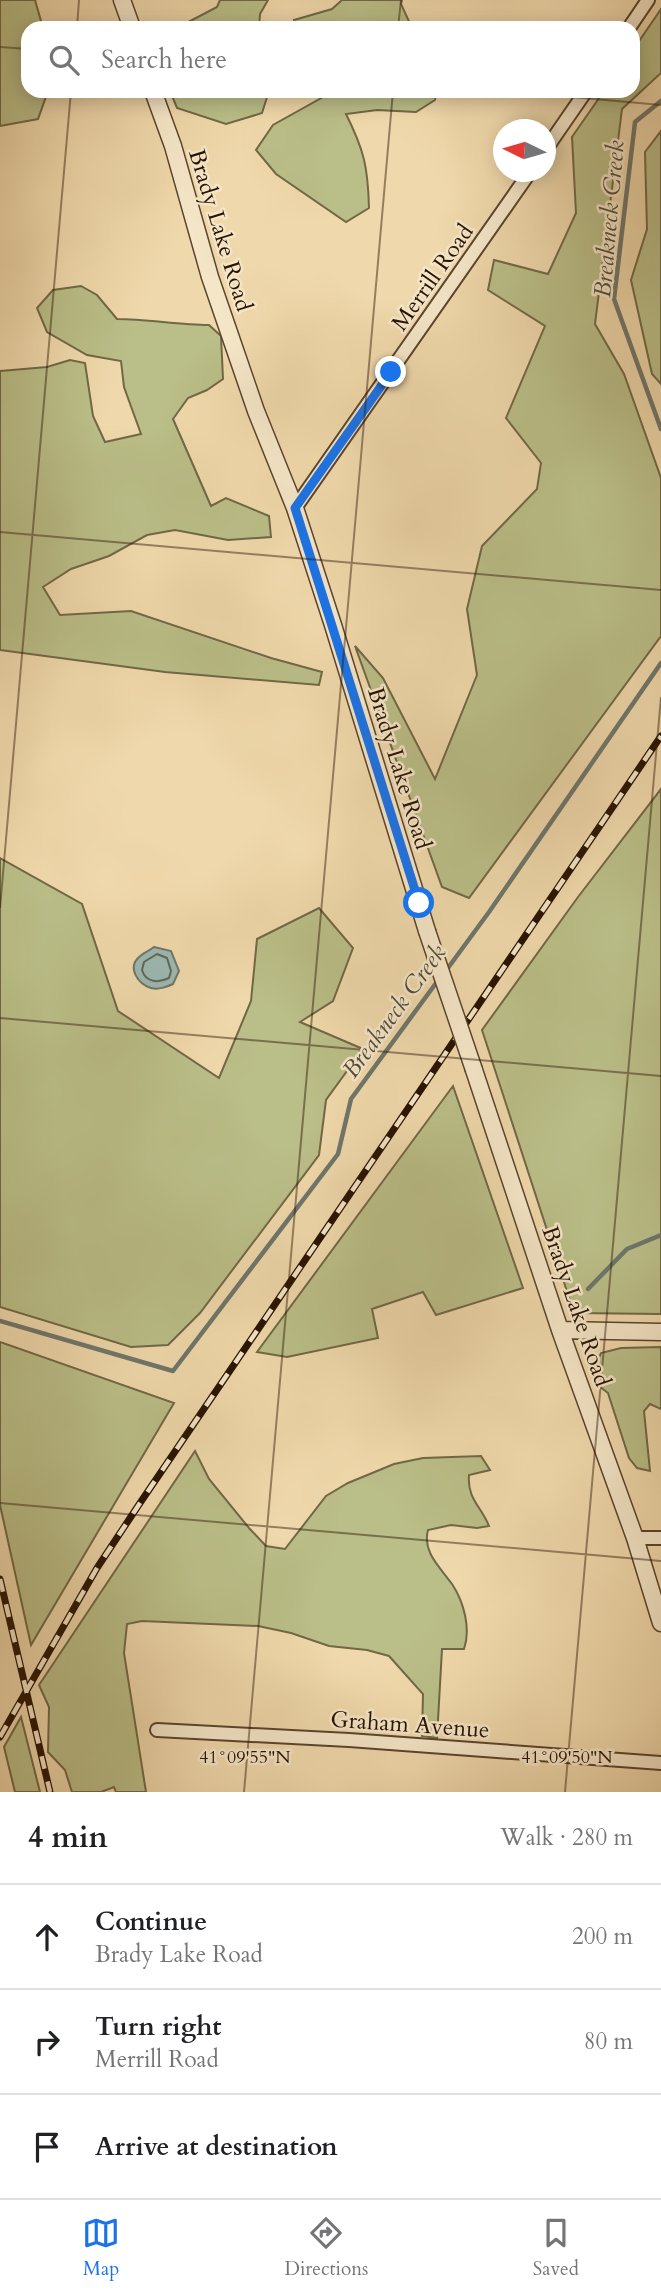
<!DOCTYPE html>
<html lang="en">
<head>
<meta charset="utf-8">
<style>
  body { margin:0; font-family:Cardo,serif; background:#f2f2f2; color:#202124 }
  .compass { position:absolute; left:493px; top:119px; width:63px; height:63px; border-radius:50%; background:#fff; box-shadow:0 4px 18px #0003; rotate:275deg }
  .stop { position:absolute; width:21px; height:21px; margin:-16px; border:5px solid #1a73e8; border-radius:50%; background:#fff }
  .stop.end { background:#1a73e8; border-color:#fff; box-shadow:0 2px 7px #0008 }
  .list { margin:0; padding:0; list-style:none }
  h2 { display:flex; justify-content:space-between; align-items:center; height:91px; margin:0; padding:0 28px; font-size:30px }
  h2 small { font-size:23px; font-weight:400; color:#757577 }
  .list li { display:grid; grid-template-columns:46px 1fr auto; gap:21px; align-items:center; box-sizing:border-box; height:105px; padding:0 28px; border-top:2px solid #e0e0e0 }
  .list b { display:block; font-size:26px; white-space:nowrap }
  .list p { margin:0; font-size:23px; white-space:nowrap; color:#757577 }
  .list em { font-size:23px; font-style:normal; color:#757577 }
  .icon { flex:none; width:38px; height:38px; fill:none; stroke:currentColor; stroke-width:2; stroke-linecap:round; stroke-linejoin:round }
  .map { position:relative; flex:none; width:661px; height:1792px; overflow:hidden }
  .search { position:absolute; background:#fff; box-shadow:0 4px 18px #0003; left:21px; right:21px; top:21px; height:77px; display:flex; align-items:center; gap:18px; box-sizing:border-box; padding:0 24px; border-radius:21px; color:#757577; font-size:26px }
  .sheet { height:406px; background:#fff }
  nav { display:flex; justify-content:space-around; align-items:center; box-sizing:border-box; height:98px; border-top:2px solid #e0e0e0; background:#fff; font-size:19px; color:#757577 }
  nav a { display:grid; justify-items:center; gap:4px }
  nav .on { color:#1a73e8 }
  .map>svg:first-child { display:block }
</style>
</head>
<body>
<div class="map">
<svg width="661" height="1792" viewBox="0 0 661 1792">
  <rect width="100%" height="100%" fill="#efd8ab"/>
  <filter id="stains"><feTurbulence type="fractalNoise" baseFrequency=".00286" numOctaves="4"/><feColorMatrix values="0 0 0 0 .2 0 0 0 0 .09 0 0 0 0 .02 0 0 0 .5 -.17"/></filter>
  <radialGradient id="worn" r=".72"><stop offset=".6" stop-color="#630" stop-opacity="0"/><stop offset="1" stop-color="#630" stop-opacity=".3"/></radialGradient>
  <path fill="#babe88" stroke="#716845" stroke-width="2" d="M0 0H35L43 28H28V91H48L38 119 0 126Z
    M220 0H268L260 14 259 28H177L217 7Z
    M342 0H402L401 4 412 28H295L294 20 332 9Z
    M661 9V73L622 109 595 324 624 374 661 478V636L469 898 442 887 355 646 383 678 435 779 477 675 467 609 482 546 537 489 541 463 506 418 545 326 488 290 494 260 548 274 576 213 572 137 604 91H633V50Z
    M170 91H269L262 113 226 124 177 108Z
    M334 91H436L435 100 416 112 377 110 346 114C364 150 368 167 369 208L346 222 276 174 256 150 273 125Z
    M661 131V384L652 374 631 280 647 229 645 152Z
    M81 286 97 295 117 319C148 319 178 325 209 325L221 336 223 379 207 390 188 398 173 419 211 506 226 498 269 516 271 537 228 540 175 530 147 535 109 556 71 569 43 587 60 615 131 611 271 658 322 672 319 685 165 672 0 650V371L47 367 70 360 85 363 93 416 105 442 141 434 124 387 121 361 87 355 47 332 37 308 53 290Z
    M661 789V1314L574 1313 482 1030 578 897Z
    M0 858 82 904 118 1011 219 1078 251 1001 257 939 319 908 353 948 333 1001 300 1022 363 1049 326 1100 319 1155 200 1313 168 1345 131 1347 0 1307Z
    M453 1086 523 1288 436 1315 423 1292 372 1309 378 1338 287 1357 257 1352Z
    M0 1342 174 1403 31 1645 0 1505Z
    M661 1347V1409L650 1404 644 1411 650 1471 637 1468 629 1458 608 1393 594 1382 596 1364 601 1353 621 1348Z
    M195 1451 209 1479 249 1528 266 1546 285 1549 326 1496 348 1483 394 1464 423 1458 481 1456 490 1470 469 1475C467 1499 481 1506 489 1526L477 1528 451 1525 428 1530C422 1552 440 1567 452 1584 464 1602 471 1629 464 1649H442L437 1738 422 1736 423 1694 389 1656 367 1650 329 1646 291 1633 258 1626 142 1621 127 1624 124 1653 146 1792H116L114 1787 101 1792H72L65 1770 48 1752 49 1707 39 1685Z
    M21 1717 40 1792H15L4 1747Z"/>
  <path fill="#9cb8b1" stroke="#6e766b" stroke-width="2" d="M154 947 171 951 179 971 173 984C166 987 159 990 151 988 138 984 127 968 139 957 143 953 149 951 154 947Z"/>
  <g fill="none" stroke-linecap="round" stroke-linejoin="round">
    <path stroke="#62655a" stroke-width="2" d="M157 954 167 958 171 971 169 978C159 983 146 983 142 970L144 962Z"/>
    <path stroke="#6e766b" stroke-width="4.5" d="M661 101 635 122 614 299 661 429
      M445 972 489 912 661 663
      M588 1289 627 1249 661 1235
      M0 1321 173 1371 338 1154 351 1099 439 979"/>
    <g stroke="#5a442c" stroke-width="16">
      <path id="minor" d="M629 28 648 0
        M546 149 586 91
        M295 508 530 172
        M635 1538H661
        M157 1730 349 1740 661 1763"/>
    </g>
    <g stroke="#5a442c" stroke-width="19">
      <path id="tertiary" d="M122 0 132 28
        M153 91 173 146 210 277 256 411 295 508 333 625 427 931
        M474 1070 560 1330 635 1538 661 1623
        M560 1330 661 1332"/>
    </g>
    <use href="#minor" stroke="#f5e6c8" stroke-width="12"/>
    <use href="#tertiary" stroke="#f5e6c8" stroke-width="16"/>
    <g stroke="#281202" stroke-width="7">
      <path id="rail" d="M0 1579 50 1792
        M0 1737 97 1568 140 1503 661 736"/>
    </g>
    <use href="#rail" stroke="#f5e6c8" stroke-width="4.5" stroke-dasharray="13" stroke-linecap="butt"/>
    <g stroke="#5a442c" stroke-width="19" stroke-linecap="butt">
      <path id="tertiary-bridge" d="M427 931 474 1070"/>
    </g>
    <use href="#tertiary-bridge" stroke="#f5e6c8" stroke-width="16"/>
  </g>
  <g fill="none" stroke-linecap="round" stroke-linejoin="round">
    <path stroke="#1a73e8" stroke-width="9" d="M391 372 295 508 419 903"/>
  </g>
  <path fill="none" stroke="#281202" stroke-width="2" stroke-opacity="0.45" d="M77 28 79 0M398 28 401 0M0 47 28 49M506 91 661 105M0 532 661 590M0 908 71 91M0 1018 661 1076M0 1503 661 1561M244 1792 393 91M565 1792 661 697"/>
  <g text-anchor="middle" stroke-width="5" stroke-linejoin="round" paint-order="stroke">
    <g font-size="23" fill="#281202" stroke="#f5e6c8">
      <text transform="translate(221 230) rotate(73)" y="8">Brady Lake Road</text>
      <text transform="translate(432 277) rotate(-55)" y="8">Merrill Road</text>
      <text transform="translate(400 768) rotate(73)" y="8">Brady Lake Road</text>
      <text transform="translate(577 1306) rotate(71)" y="8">Brady Lake Road</text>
      <text transform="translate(410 1724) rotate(4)" y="8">Graham Avenue</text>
    </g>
    <g font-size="24" font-style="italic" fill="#514c3f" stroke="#f5e6c8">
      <text transform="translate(609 219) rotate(-85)" y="8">Breakneck Creek</text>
      <text transform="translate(394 1011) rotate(-54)" y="8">Breakneck Creek</text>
    </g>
  </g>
  <g font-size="18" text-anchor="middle" fill="#281202" stroke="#f5e6c8" stroke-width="5" stroke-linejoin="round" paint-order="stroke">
    <text x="245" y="1763">41°09'55"N</text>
    <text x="567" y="1763">41°09'50"N</text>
  </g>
  <rect width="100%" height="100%" filter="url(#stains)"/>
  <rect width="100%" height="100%" fill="url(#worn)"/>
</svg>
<svg class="compass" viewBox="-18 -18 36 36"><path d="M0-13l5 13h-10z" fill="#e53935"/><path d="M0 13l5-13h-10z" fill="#757577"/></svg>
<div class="stop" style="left:419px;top:903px"></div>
<div class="stop end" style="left:391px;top:372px"></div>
<div class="search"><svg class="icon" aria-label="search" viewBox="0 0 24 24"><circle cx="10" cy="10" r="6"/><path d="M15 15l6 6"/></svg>Search here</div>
</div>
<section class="sheet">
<h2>4 min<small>Walk · 280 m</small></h2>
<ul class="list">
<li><svg class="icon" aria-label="ahead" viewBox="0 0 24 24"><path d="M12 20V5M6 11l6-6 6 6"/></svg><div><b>Continue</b><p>Brady Lake Road</p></div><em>200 m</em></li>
<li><svg class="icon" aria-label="right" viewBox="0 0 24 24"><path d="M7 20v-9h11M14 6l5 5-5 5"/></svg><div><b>Turn right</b><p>Merrill Road</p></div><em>80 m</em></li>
<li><svg class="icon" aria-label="arrive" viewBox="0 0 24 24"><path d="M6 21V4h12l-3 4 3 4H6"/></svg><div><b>Arrive at destination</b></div></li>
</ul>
</section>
<nav>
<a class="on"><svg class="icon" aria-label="map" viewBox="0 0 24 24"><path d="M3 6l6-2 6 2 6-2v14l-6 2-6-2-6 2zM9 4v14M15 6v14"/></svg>Map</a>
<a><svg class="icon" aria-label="directions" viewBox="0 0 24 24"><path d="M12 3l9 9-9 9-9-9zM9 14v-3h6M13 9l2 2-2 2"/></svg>Directions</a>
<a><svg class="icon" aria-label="saved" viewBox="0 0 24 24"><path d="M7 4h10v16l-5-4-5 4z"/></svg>Saved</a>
</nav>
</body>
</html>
